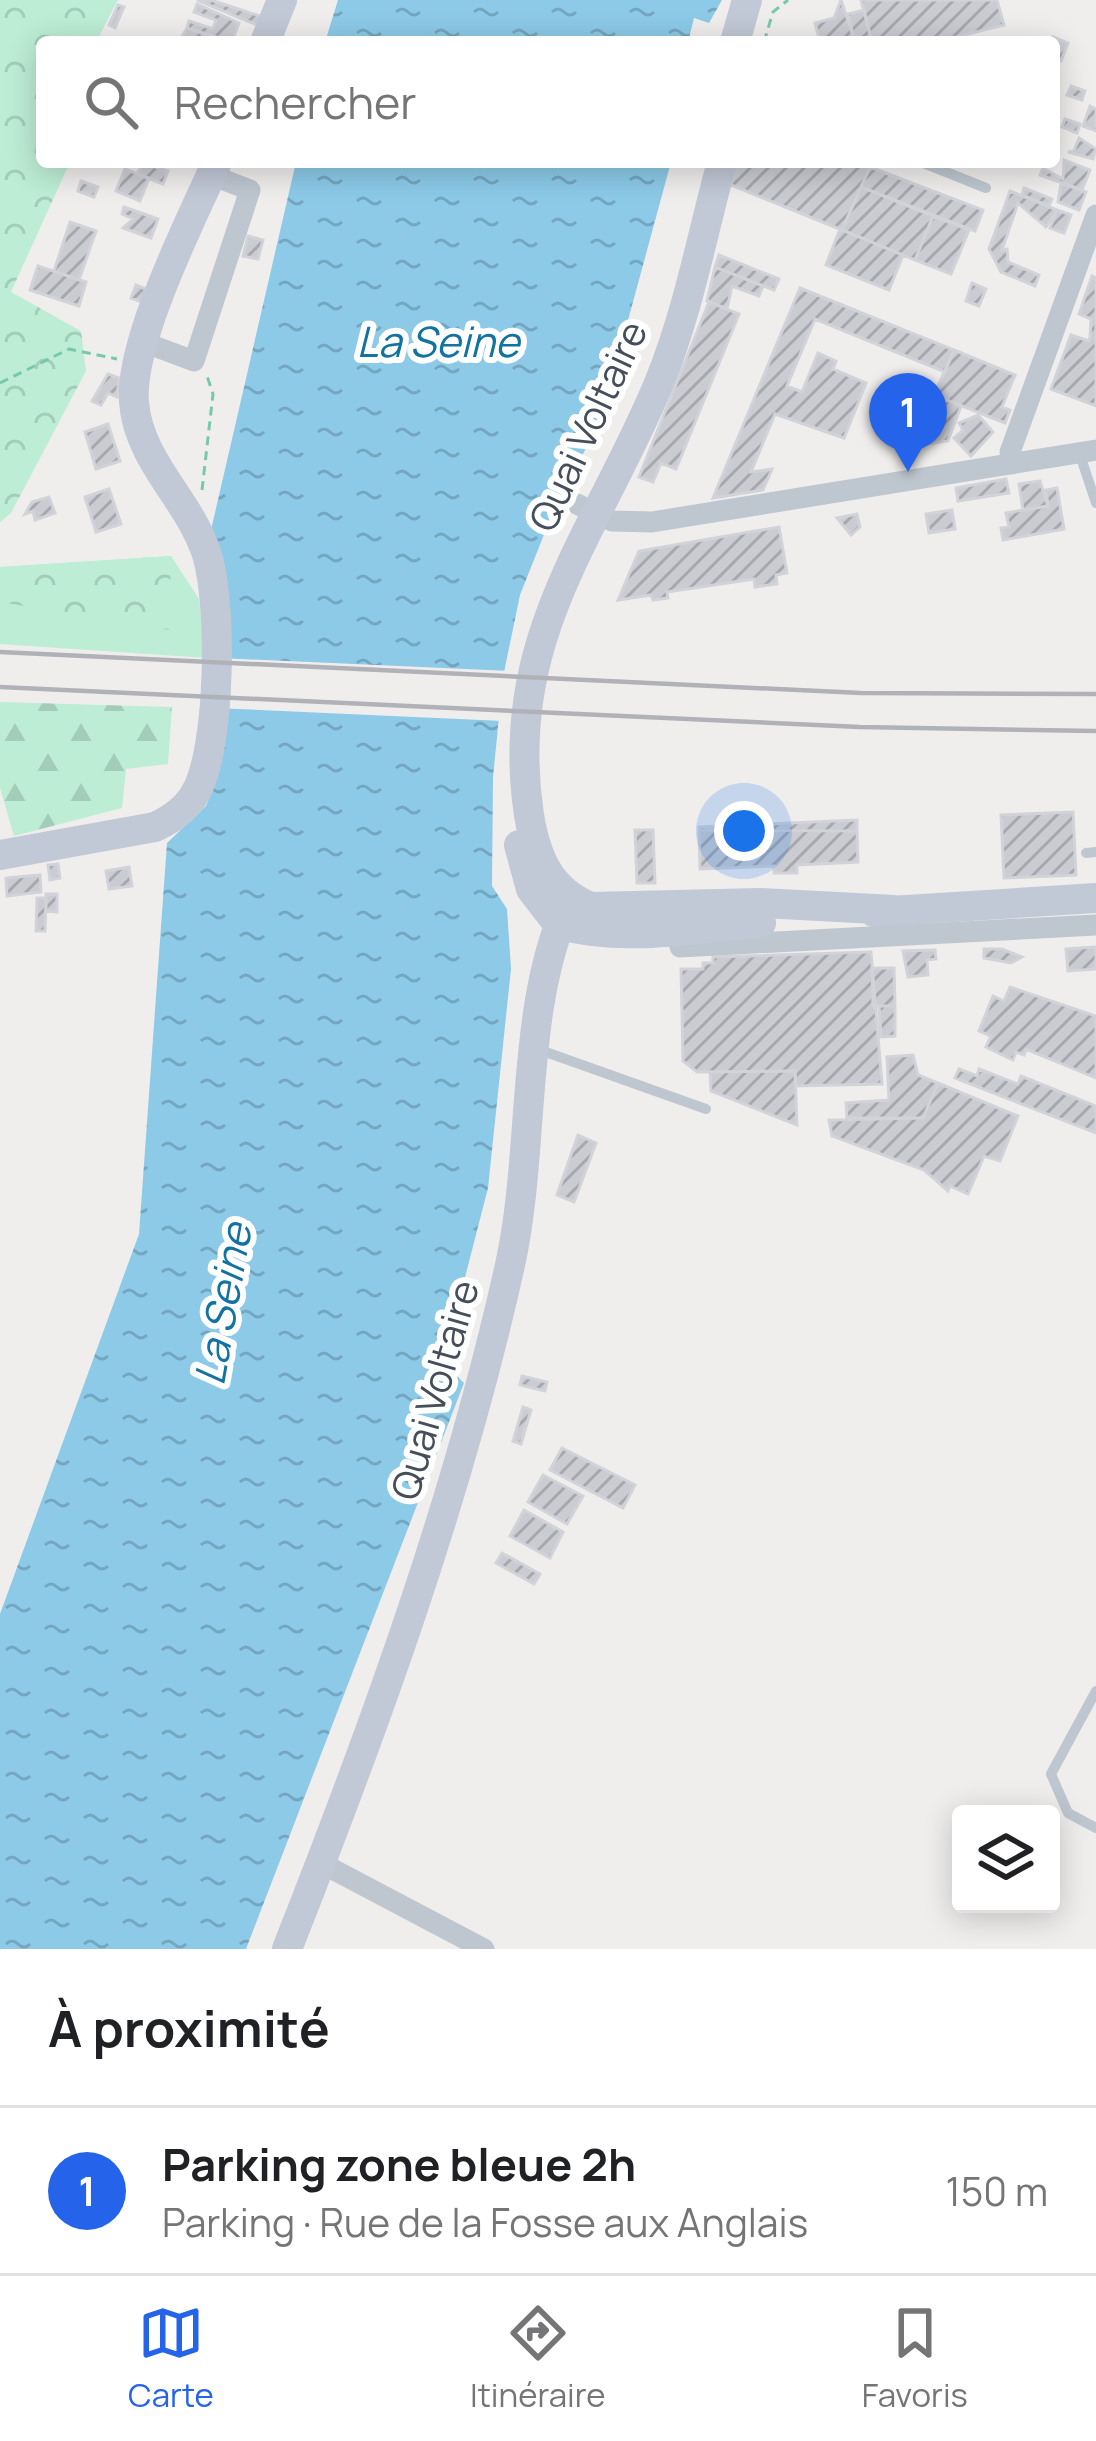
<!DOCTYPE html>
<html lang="fr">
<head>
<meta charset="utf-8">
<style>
  body { margin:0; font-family:Manrope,sans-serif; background:#f2f2f2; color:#202124 }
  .controls { position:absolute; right:36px; bottom:36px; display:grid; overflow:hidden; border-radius:12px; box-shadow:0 6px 30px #0003 }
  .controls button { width:108px; height:108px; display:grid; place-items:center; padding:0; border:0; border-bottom:3px solid #e0e0e0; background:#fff; color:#202124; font:60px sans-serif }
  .you { position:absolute; left:744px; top:831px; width:42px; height:42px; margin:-30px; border:9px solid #fff; border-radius:50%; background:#1a73e8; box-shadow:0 0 0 18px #1a73e833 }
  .badge { display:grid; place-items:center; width:78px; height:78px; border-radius:50%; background:#2563eb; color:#fff; font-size:39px; font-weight:700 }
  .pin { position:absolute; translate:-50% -99px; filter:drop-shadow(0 3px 6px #0008) }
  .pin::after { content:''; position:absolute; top:63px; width:42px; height:36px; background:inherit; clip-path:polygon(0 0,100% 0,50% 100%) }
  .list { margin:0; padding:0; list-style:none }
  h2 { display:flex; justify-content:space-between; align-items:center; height:156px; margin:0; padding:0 48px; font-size:51px }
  h2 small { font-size:39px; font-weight:400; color:#757577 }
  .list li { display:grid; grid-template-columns:78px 1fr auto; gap:36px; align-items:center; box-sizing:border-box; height:168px; padding:0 48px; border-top:3px solid #e0e0e0 }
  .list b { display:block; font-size:45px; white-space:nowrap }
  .list p { margin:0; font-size:39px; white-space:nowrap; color:#757577 }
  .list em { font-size:39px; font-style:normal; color:#757577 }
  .icon { flex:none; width:66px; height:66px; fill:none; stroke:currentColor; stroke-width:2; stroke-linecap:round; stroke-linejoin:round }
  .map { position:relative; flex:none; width:1096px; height:1949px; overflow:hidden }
  .search { position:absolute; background:#fff; box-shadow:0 6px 30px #0003; left:36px; right:36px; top:36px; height:132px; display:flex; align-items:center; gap:30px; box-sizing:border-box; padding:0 42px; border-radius:12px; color:#757577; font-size:45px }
  .sheet { height:324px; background:#fff }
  nav { display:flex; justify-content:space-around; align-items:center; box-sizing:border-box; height:168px; border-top:3px solid #e0e0e0; background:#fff; font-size:33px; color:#757577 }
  nav a { display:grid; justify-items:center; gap:6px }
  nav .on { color:#2563eb }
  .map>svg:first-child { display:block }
</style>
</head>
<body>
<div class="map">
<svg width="1096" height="1949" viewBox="0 0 1096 1949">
  <defs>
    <pattern id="forest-firs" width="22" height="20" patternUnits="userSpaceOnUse" patternTransform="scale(3)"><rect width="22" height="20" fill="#bdedd5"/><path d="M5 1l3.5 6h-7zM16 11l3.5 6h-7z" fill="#a4cdb9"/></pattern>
    <pattern id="park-crowns" width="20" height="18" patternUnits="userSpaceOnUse" patternTransform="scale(3)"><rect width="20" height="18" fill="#bdedd5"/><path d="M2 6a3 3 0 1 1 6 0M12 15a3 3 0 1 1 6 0" fill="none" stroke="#a4cdb9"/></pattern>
    <pattern id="water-ripples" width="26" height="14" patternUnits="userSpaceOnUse" patternTransform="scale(3)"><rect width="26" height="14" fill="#8ccae8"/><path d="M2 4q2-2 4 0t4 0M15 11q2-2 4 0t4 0" fill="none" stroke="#74a6bf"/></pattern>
    <pattern id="building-hatch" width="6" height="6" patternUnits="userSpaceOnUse" patternTransform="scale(3)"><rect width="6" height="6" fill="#caccd2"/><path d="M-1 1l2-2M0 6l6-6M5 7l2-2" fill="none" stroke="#a6a8ad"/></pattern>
  </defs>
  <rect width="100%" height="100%" fill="#f0eeed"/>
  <path fill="#bdedd5" d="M171 556 199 599 206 658 0 644V567Z"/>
  <path fill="url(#forest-firs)" d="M0 702 172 707 168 764 126 769 122 808 14 836 0 788Z"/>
  <path fill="url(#park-crowns)" d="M0 0H118L96 42H42V162H70L11 292 81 331 86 371 11 513 0 522Z
    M171 556 169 630 0 602V567Z"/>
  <path fill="url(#water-ripples)" d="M338 0H722L709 23 694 18 688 42H325Z
    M296 162H671L624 335 625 368 545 532 520 595 503 677 493 777 492 886 507 909 511 969 488 1188 443 1363 464 1383 246 1949H0V1614L139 1234 167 843 206 806 215 784 211 530Z"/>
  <path fill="#f0eeed" d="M219 658 510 671 503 721 216 708Z"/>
  <path fill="url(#building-hatch)" stroke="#d2d3d9" stroke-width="3" d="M197 0H211L263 17 259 26Z
    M841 0 855 42H820L815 23 834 18Z
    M861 0H997L1004 25 937 42H872Z
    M197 4 239 23 232 42 187 28 189 21 213 29 216 20 194 12Z
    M118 5 124 7 115 28 109 25Z
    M864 10 872 42H855L848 14Z
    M187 28 227 42 181 38Z
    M1053 37 1068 43 1061 61 1054 59Z
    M1071 86 1085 91 1082 100 1067 95Z
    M1090 106 1096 109V131L1083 126Z
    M1065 119 1080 124 1077 133 1062 127Z
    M1079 138 1096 149 1093 159 1068 152 1074 151Z
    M1064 160 1090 170 1082 190 1040 175 1043 168 1063 179Z
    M735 162H867L870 167 842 230 731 185Z
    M143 163 168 171 163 184 137 174Z
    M870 167 983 210 975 231 861 187Z
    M125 169 149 178 140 201 116 191Z
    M81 181 98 187 94 197 78 191Z
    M1061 183 1086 192 1079 210 1058 202Z
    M861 187 933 216 915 260 842 230Z
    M1024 188 1052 199 1049 206 1022 195Z
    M1010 191 1057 210 1046 227 1018 203 1002 250 1007 249 1008 262 1039 275 1035 286 1001 272 989 249Z
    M124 207 158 219 151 238 123 228 133 219 122 214Z
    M1057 210 1071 215 1064 233 1050 228Z
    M933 216 969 230 951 274 915 260Z
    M70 222 96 231 79 280 54 271Z
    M840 229 903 255 889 290 826 265Z
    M248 236 263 240 258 259 243 256Z
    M719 255 779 279 774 290 715 267Z
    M38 266 86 282 79 306 30 290Z
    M715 267 763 286 759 296 732 286 727 309 707 301Z
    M1092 276 1096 278V406L1051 389 1071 335 1089 341 1090 337 1091 319 1079 314Z
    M972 283 986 289 979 306 966 301Z
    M136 285 153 292 148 304 131 298Z
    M800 288 954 350 945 372 815 319 787 386 802 392 818 353 836 361 833 369 866 383 844 438 775 414 751 472 772 469 763 490 713 498Z
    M709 302 739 314 676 469 661 463 653 482 639 477Z
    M954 350 1015 375 1002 407 1010 410 1005 423 934 395Z
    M108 374 119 378 117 397 108 393 101 405 92 401Z
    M934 395 961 406 948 441 915 446Z
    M978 415 993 432 971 456 954 438 963 430 959 423Z
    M108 424 120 461 96 469 85 432Z
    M1006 479 1009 493 958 501 956 488Z
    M1040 481 1048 506 1023 510 1019 484Z
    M1057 488 1064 529 1003 540 1001 528 1009 527 1006 513 1048 506 1046 490Z
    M109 489 121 524 96 532 85 497Z
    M49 497 55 513 35 520 33 511 25 514 32 502Z
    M952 510 955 529 929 533 926 514Z
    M857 514 860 527 851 535 837 518Z
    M779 527 787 573 776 575 777 584 755 587 754 579 667 592 668 598 653 600 651 595 618 600 639 551Z
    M1073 812 1076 875 1004 878 1001 815Z
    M857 820V831L699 830V827Z
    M635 830H653L655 883H637Z
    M699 830 857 831 858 862 797 865V873H774V866L700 869Z
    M58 864 60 878 50 880 48 865Z
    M129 867 132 886 109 889 106 871Z
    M40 875 41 892 7 896 6 878Z
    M46 894H57V912L46 911Z
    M37 898H46L45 931H36Z
    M1096 947V969L1068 971 1066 949Z
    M984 949H1002L1022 957 1011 963 984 958Z
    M935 950 936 959 927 960 928 975 908 977 903 951Z
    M871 952 882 1084 796 1086 795 1071 697 1072 683 1061 681 969H703V963H713V957Z
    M872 968H894L895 1006H873Z
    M1010 987 1096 1016V1078L1026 1049 1024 1055 1016 1052 1013 1060 986 1047 991 1036 979 1031 993 996 1004 1001Z
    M879 1006H895V1036L881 1037Z
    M913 1055 918 1075 938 1083 923 1118H847L846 1103 889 1100 887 1057Z
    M959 1069 977 1076 979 1069 1018 1084 1021 1076 1096 1106V1133L955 1078Z
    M795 1071 797 1125 711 1091 710 1072Z
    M938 1083 1018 1116 1000 1161 984 1156 968 1194 950 1186 948 1191 924 1170 832 1136 829 1120 923 1118Z
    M578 1135 596 1143 574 1202 557 1195Z
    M522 1376 547 1382 545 1391 520 1385Z
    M523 1407 531 1410 521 1444 513 1441Z
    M562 1448 635 1485 623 1508 550 1470Z
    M543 1475 583 1496 567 1524 528 1502Z
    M524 1510 563 1532 550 1558 510 1536Z
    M502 1553 540 1574 534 1584 496 1563Z"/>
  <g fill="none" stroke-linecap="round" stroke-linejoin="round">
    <path stroke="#76c9aa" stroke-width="3" stroke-dasharray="9 6" stroke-linecap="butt" d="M764 42 773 12 788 0
      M0 383 69 349 117 359
      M202 490 213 394 207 376"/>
    <path stroke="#bec6cf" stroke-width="10" d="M921 162 986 188
      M1079 452 1096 503
      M1086 853 1096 852
      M540 1050 706 1109
      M1096 1691 1051 1774 1068 1813 1096 1828"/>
    <path stroke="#bec6cf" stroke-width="21" d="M143 342 194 361 250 190 211 175
      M1012 464 1010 452 1096 215
      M577 504 612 521 652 522 1096 450
      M676 920 680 947 1096 925
      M321 1863 484 1949"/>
    <path stroke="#c1c8d6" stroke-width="30" d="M265 42 282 0
      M735 42 747 0
      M722 162C702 235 688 313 659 383 597 533 502 637 529 815 536 857 549 890 591 907L760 903 894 910
      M519 845 531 889 558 924
      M0 855 155 827C172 819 187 809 196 792 221 748 223 596 205 549 187 498 138 459 134 402 129 342 191 220 217 162
      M874 912 1096 898
      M558 924C623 943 695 928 761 923
      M287 1949C375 1726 458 1499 510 1265 536 1147 519 1007 570 899"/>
    <path stroke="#b0b2b8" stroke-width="4.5" d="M0 652 861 693 1096 694
      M0 687 860 727 1096 731"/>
  </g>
  <g text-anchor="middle" stroke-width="12" stroke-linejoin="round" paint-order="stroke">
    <g font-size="39" fill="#464e5a" stroke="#fff">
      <text transform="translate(588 426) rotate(-65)" y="14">Quai Voltaire</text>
      <text transform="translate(435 1390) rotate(-74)" y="14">Quai Voltaire</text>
    </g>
    <g font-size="42" font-style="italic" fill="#1272a2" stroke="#fff">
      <text x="438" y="357">La Seine</text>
      <text transform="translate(223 1304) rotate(-80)" y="15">La Seine</text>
    </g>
  </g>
</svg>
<div class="controls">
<button><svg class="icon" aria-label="layers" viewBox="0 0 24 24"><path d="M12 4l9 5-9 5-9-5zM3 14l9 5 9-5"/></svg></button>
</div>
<div class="you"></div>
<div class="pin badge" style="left:908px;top:472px">1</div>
<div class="search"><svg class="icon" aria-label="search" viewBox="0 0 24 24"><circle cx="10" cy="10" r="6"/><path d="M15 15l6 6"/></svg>Rechercher</div>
</div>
<section class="sheet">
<h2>À proximité<small></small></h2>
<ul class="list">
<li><span class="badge">1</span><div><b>Parking zone bleue 2h</b><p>Parking · Rue de la Fosse aux Anglais</p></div><em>150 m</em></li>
</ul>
</section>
<nav>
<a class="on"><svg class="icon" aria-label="map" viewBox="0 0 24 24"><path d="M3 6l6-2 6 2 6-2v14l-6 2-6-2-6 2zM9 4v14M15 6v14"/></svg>Carte</a>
<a><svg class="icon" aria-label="directions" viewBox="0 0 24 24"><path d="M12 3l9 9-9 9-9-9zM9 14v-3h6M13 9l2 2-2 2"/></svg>Itinéraire</a>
<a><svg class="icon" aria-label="saved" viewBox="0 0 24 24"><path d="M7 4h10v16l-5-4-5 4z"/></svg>Favoris</a>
</nav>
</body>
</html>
